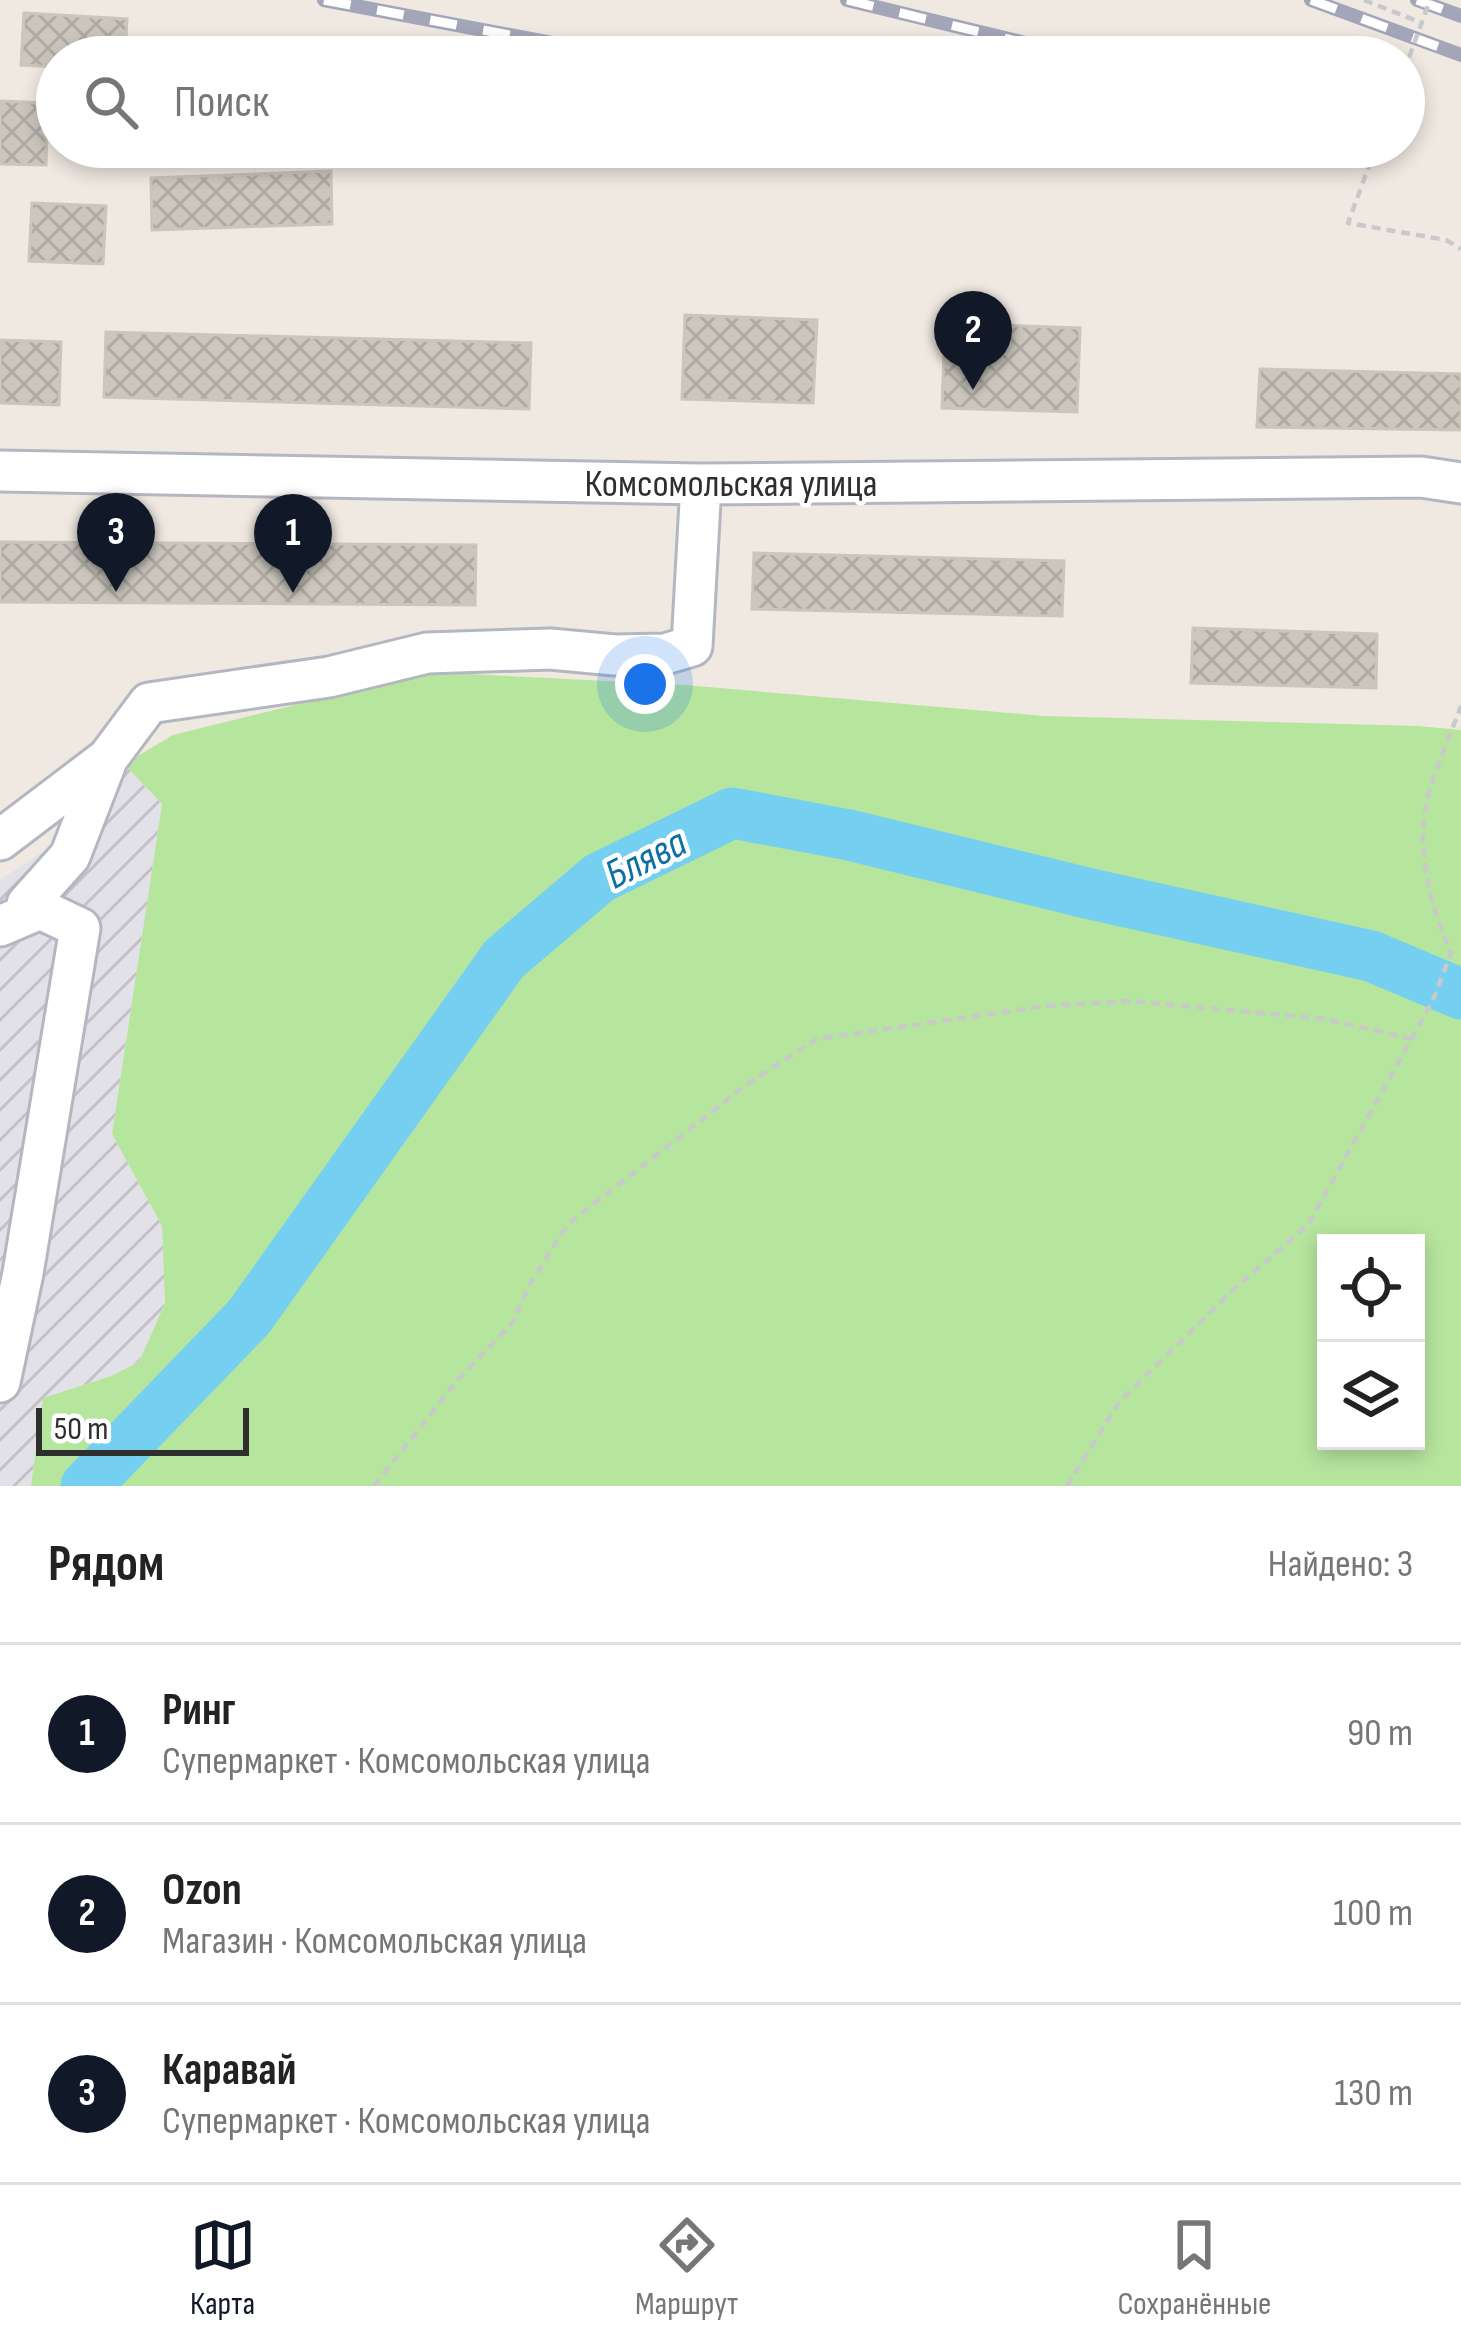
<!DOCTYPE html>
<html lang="ru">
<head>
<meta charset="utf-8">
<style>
  body { margin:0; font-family:"Sofia Sans Condensed",sans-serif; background:#f6f6f6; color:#222 }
  .controls { position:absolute; right:36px; bottom:36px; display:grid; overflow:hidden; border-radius:0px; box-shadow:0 6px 18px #0003 }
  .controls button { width:108px; height:108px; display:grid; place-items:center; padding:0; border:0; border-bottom:3px solid #e0e0e0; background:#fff; color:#222; font:60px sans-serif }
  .scale { position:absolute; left:36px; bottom:30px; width:213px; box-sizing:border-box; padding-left:12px; border:6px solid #2e2e2e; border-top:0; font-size:33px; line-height:42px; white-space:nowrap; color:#2e2e2e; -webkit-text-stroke:9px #fff; paint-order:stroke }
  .you { position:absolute; left:645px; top:684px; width:42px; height:42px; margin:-30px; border:9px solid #fff; border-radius:50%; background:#1a73e8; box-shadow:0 0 0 18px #1a73e833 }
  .badge { display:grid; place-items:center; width:78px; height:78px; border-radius:50%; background:#111827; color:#fff; font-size:39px; font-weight:700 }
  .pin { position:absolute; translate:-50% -99px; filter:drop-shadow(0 3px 6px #0008) }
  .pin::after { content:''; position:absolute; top:63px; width:42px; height:36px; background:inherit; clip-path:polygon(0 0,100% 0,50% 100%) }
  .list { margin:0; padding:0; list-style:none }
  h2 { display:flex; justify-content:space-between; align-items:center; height:156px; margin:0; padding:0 48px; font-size:51px }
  h2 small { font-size:39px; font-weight:400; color:#767676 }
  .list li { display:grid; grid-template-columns:78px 1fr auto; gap:36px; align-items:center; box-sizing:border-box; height:180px; padding:0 48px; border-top:3px solid #e0e0e0 }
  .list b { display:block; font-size:45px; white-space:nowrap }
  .list p { margin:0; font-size:39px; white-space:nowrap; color:#767676 }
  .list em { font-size:39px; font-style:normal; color:#767676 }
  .icon { flex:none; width:66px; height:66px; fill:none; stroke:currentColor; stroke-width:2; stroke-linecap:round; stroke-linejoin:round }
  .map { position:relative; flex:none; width:1461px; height:1486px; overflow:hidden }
  .search { position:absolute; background:#fff; box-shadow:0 6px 18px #0003; left:36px; right:36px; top:36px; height:132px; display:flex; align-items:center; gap:30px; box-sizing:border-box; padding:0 42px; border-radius:66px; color:#767676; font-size:45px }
  .sheet { height:696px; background:#fff }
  nav { display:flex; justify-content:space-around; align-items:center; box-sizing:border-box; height:168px; border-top:3px solid #e0e0e0; background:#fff; font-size:33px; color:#767676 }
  nav a { display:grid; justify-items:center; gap:6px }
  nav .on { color:#111827 }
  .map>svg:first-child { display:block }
</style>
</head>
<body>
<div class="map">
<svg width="1461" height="1486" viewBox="0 0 1461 1486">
  <defs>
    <pattern id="industrial-furrows" width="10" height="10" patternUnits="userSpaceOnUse" patternTransform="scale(3)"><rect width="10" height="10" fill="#e3e1e8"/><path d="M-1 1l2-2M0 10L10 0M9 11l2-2" fill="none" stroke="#c3c1c7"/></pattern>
    <pattern id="building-cross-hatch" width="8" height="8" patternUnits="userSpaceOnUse" patternTransform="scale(3)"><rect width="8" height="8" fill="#cbc7bf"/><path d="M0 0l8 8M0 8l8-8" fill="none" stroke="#afaba4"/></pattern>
  </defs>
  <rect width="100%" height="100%" fill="#efe9e1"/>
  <path fill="url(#industrial-furrows)" d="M124 764 162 804 112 1134 162 1226 165 1303 139 1362 111 1376 43 1398 31 1486H0V880L89 821Z"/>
  <path fill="#b6e59e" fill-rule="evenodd" d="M429 672 685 685 1044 716 1418 726 1461 730V1486H31L43 1398 111 1376 139 1362 165 1303 162 1226 112 1134 162 804 124 764 173 735ZM1326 1243H1416V1441H1326Z"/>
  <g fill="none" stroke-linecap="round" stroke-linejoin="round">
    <path stroke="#75cff0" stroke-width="51" d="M86 1486 249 1317 504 959 599 878 732 813 849 835 1095 895 1371 956 1461 994"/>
  </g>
  <path fill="url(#building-cross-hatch)" stroke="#cbc5ba" stroke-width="3" d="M24 13 127 19 125 57H57V67L21 65Z
    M0 101 48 103 46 165 0 164Z
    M331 171 332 224 152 230 151 178Z
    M32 203 106 206 103 264 29 261Z
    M685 315 817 320 813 403 682 399Z
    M945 323 1080 328 1077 412 942 408Z
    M106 332 531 343 529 409 104 397Z
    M0 340 61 342 59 405 0 403Z
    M1260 369 1461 374V430L1257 427Z
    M0 542 476 545 475 605 0 602Z
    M754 553 1064 561 1062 616 752 609Z
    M1193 628 1377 634 1376 688 1191 683Z"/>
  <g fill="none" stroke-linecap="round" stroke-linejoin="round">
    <g stroke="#b4b7c1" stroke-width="45">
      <path id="minor" d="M0 471 701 484 1421 477 1461 483
        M0 840 108 758 149 703 329 677 427 653 550 649 615 655 665 654 692 646 701 484
        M0 926 40 909 27 904 70 856 106 763
        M0 1382 23 1273 80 928 40 909"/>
    </g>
    <path stroke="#c9c9c9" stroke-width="4.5" stroke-dasharray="9 6" stroke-linecap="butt" d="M1364 0 1422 23
      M1376 147 1348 223 1446 240 1461 249
      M374 1486 456 1382 513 1322 530 1284 567 1225 746 1085 817 1039 1045 1006 1131 1001 1326 1019 1411 1039
      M1067 1486 1119 1402 1235 1288 1308 1225 1433 1000 1451 953C1430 906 1415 847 1428 796 1436 766 1450 736 1461 706"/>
    <use href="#minor" stroke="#fff" stroke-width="39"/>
    <g stroke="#a3a6b8" stroke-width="14">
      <path id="rail" d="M324 0 626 57
        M847 0 1083 57
        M1311 0 1461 55
        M1417 0 1461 16"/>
    </g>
    <use href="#rail" stroke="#fff" stroke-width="9" stroke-dasharray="27" stroke-linecap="butt"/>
    <path stroke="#c9c9c9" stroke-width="4.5" stroke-dasharray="9 6" stroke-linecap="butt" d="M1404 71 1430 0"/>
  </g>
  <g text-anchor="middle" stroke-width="9" stroke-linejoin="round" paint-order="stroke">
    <g font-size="39" fill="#2e2e2e" stroke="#fff">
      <text x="731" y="496">Комсомольская улица</text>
    </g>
    <g font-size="42" font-style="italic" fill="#0d6fa3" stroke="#fff">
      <text transform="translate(645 857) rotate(-27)" y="15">Блява</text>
    </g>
  </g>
</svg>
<div class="controls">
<button><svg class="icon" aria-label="locate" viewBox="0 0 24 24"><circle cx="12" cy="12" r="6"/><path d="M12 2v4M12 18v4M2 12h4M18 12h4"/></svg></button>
<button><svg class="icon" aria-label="layers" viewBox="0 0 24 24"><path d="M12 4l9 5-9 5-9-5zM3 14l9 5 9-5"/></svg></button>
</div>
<div class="scale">50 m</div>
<div class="you"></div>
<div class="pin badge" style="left:293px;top:593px">1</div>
<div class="pin badge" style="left:973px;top:390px">2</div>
<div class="pin badge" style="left:116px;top:592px">3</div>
<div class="search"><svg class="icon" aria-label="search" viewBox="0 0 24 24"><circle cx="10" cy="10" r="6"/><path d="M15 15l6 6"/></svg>Поиск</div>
</div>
<section class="sheet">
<h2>Рядом<small>Найдено: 3</small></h2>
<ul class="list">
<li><span class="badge">1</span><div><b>Ринг</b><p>Супермаркет · Комсомольская улица</p></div><em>90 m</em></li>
<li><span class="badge">2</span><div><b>Ozon</b><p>Магазин · Комсомольская улица</p></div><em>100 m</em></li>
<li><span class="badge">3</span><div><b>Каравай</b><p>Супермаркет · Комсомольская улица</p></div><em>130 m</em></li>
</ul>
</section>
<nav>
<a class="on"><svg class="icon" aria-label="map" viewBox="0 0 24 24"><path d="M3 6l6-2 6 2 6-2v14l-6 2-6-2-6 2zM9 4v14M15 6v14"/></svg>Карта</a>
<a><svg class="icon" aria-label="directions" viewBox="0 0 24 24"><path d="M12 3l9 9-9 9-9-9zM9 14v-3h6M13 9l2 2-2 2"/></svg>Маршрут</a>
<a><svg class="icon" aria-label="saved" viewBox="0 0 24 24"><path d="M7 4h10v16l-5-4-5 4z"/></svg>Сохранённые</a>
</nav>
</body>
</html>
